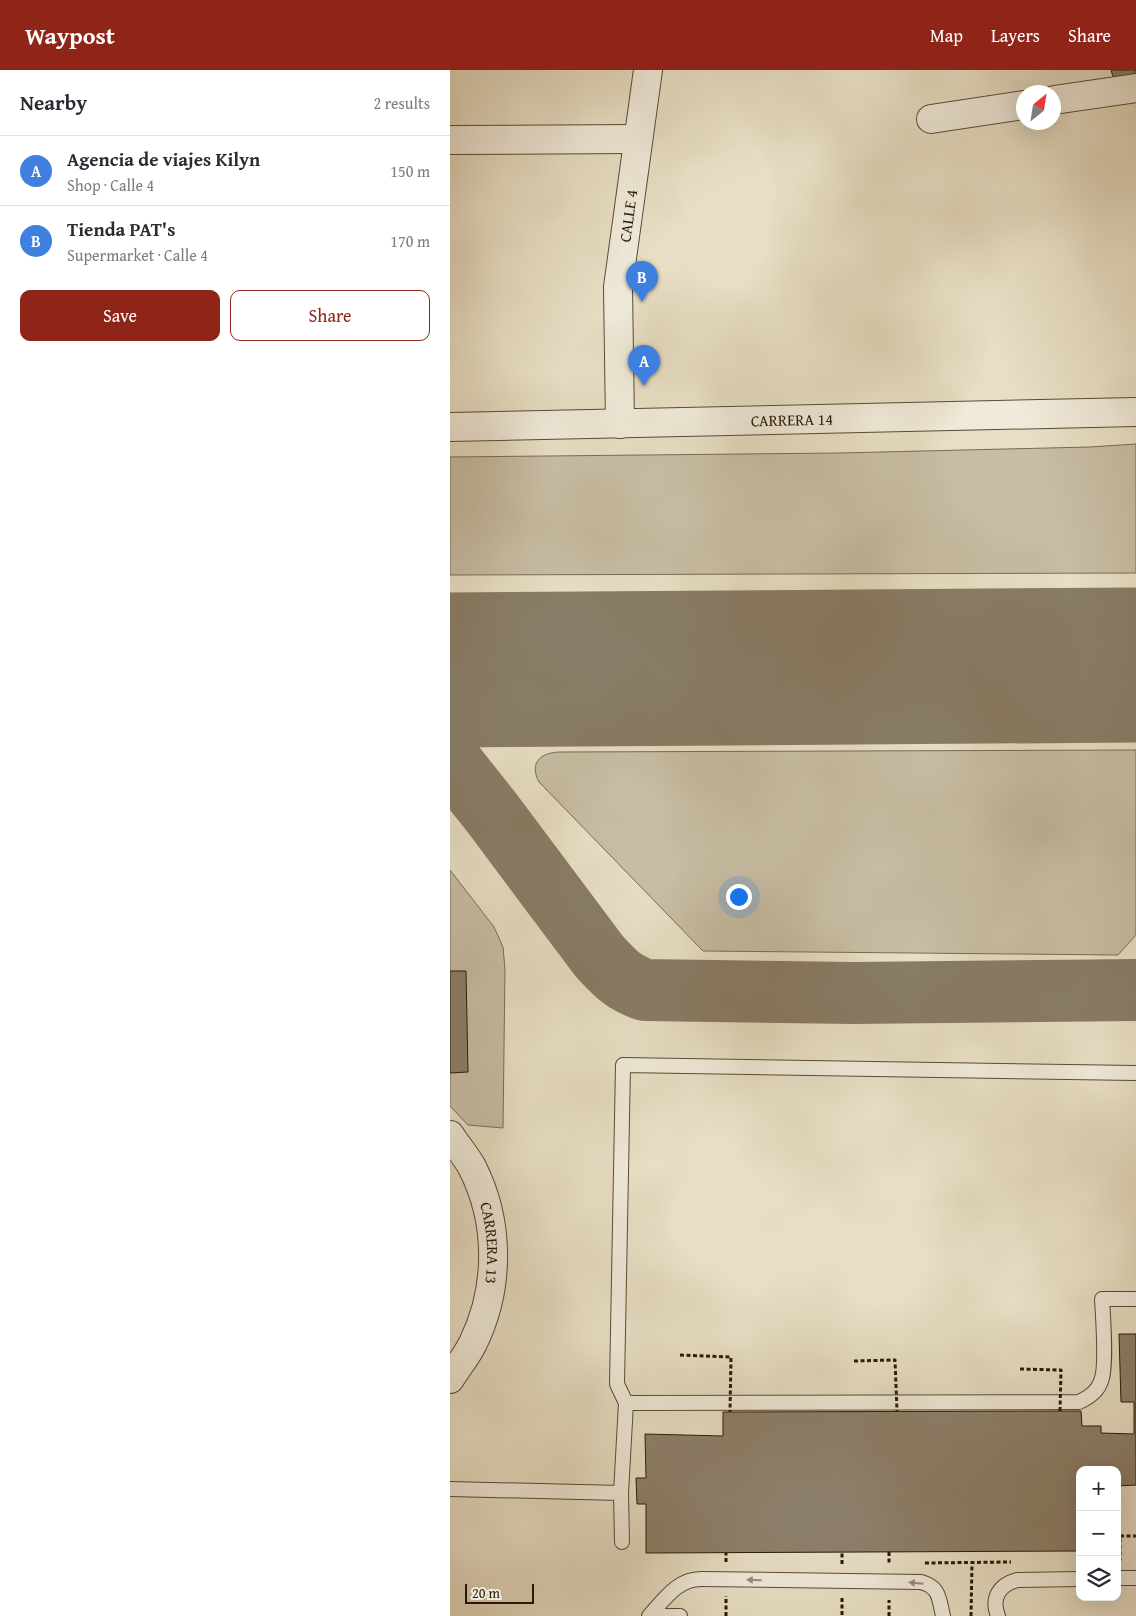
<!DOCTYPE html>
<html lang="en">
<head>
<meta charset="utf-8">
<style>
  body { margin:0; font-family:"Gentium Book Plus",serif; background:#f7f7f7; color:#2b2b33 }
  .controls { position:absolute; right:15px; bottom:15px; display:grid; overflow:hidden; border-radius:10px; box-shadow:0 5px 20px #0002 }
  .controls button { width:45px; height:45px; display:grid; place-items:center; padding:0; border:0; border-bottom:1px solid #e1e1e2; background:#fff; color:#2b2b33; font:25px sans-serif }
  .compass { position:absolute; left:566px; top:15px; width:45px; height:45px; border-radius:50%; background:#fff; box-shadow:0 5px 20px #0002; rotate:30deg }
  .scale { position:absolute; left:15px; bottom:12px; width:69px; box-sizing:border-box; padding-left:5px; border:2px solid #2a1908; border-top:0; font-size:14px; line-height:18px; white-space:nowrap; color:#2a1908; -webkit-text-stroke:4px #efead9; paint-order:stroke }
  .you { position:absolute; left:288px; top:826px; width:18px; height:18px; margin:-12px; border:4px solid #fff; border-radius:50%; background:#1a73e8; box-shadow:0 0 0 8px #1a73e833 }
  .badge { display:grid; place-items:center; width:32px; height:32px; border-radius:50%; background:#8f2418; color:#fff; font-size:16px; font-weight:700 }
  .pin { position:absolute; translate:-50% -41px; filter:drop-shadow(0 1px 2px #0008) }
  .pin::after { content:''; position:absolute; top:26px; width:18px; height:15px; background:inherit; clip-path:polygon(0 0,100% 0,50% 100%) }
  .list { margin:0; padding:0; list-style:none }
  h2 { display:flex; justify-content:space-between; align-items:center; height:65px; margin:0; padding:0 20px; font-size:21px }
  h2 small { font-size:16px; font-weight:400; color:#7c7c81 }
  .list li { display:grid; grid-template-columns:32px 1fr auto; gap:15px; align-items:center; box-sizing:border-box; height:70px; padding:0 20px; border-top:1px solid #e1e1e2 }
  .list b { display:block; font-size:19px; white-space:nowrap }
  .list p { margin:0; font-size:16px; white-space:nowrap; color:#7c7c81 }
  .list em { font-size:16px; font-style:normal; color:#7c7c81 }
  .actions { display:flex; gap:10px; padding:15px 20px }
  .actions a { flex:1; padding:11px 0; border:1px solid #8f2418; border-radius:10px; text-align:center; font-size:18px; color:#8f2418 }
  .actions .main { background:#8f2418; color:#fff }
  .icon { flex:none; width:28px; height:28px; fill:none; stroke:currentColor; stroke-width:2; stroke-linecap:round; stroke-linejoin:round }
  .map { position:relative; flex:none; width:686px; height:1546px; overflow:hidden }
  header { display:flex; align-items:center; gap:30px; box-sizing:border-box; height:70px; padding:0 25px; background:#8f2418; color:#fff }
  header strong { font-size:24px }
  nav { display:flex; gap:28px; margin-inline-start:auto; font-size:18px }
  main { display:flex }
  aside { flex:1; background:#fff }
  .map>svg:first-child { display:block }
</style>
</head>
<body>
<header>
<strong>Waypost</strong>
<nav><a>Map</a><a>Layers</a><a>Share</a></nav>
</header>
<main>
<aside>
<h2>Nearby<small>2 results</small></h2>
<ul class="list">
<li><span class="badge" style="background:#3f7fe0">A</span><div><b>Agencia de viajes Kilyn</b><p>Shop · Calle 4</p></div><em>150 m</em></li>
<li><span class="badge" style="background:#3f7fe0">B</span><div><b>Tienda PAT's</b><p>Supermarket · Calle 4</p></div><em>170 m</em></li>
</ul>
<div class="actions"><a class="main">Save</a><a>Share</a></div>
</aside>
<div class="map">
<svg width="686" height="1546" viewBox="0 0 686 1546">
  <rect width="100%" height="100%" fill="#e7dec4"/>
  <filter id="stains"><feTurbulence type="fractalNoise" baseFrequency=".004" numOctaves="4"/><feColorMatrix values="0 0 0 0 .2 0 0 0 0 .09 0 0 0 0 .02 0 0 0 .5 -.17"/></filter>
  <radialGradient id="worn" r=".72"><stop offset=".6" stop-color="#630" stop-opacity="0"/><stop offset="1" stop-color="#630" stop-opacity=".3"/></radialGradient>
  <path fill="#c7bda4" stroke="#786b56" d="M686 374V503L0 505V387L389 383 640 377Z
    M686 680V865L668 885 253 881 89 712C79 693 90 683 109 682Z
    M0 800 44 857 53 877 55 899 53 1058 18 1055 0 1036Z"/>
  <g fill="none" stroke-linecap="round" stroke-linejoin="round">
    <path stroke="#887c66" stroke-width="62" d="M0 606 9 600
      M0 690 42 743 149 886C165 903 172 912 195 920L403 923 686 920"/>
    <path stroke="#887c66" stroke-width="155" d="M0 600 686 595"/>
  </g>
  <path fill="#8c7f6a" stroke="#2a1908" d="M661 0H686V3L664 10Z
    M0 901H16L18 1002 0 1003Z
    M669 1264H686V1415L667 1416V1400H630V1481L196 1483V1434H187L186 1408H196L195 1364 273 1366V1342L610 1341H631L632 1356H651V1363L684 1364V1332H671Z"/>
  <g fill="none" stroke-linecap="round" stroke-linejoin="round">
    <g stroke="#594a37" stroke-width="16">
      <path id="service" d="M176 1333 629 1332C638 1328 648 1321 651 1311 657 1298 653 1246 652 1229H686
        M0 1419 171 1423 176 1333 167 1314 173 995 686 1003
        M171 1423 172 1472
        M667 1508H686
        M199 1546C214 1530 227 1509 251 1509L471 1512C490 1517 489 1529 493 1546
        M199 1546H230
        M548 1546C541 1528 549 1515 567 1510L630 1509"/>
    </g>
    <g stroke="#594a37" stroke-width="30">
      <g id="minor">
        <path d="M604 30 686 18"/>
        <path d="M481 49 574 35"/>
        <path d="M0 70 188 69"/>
        <path id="s1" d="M170 354 168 217 198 0"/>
        <path id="s2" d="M0 357 686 342"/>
        <path id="s3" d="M0 1065C7 1076 16 1086 22 1097 50 1152 50 1218 23 1273 17 1286 7 1297 0 1309"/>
      </g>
    </g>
    <path stroke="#2a1908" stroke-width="3" stroke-dasharray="4 2.5" stroke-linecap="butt" d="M439 1482V1494
      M668 1490H670V1466H686
      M276 1492V1483
      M475 1493 561 1492
      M392 1494V1482
      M392 1528V1546
      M276 1546V1526
      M439 1546V1530
      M521 1546 522 1492"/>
    <use href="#service" stroke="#efead9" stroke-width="14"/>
    <use href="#minor" stroke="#efead9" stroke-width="28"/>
    <path stroke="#2a1908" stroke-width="3" stroke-dasharray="4 2.5" stroke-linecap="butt" d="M230 1285 281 1287 280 1342
      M404 1291 445 1290 447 1341
      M570 1299 611 1300 610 1341"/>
  </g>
  <defs><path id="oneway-solid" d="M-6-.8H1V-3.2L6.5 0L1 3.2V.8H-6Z" transform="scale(1.25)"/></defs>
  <g fill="#968c7b">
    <use href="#oneway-solid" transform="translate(304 1510) rotate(-179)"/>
    <use href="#oneway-solid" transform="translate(466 1513) rotate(-175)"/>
  </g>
  <g text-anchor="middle" stroke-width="4" stroke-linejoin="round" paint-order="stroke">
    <g font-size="16" fill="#2a1908" stroke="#efead9">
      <text dy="6" stroke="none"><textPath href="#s1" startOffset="209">CALLE 4</textPath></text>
      <text dy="6" stroke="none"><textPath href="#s2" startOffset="342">CARRERA 14</textPath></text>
      <text dy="6" stroke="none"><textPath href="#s3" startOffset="118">CARRERA 13</textPath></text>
    </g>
  </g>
  <rect width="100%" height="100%" filter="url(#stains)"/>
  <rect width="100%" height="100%" fill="url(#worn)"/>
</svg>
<div class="controls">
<button>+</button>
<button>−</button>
<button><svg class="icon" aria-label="layers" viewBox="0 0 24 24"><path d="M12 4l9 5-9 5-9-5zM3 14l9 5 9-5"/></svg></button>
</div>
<svg class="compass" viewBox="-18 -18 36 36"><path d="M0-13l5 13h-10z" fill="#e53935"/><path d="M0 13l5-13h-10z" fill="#7c7c81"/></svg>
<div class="scale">20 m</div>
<div class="you"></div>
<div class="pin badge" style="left:194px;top:316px;background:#3f7fe0">A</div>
<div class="pin badge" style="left:192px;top:232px;background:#3f7fe0">B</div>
</div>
</main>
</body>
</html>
